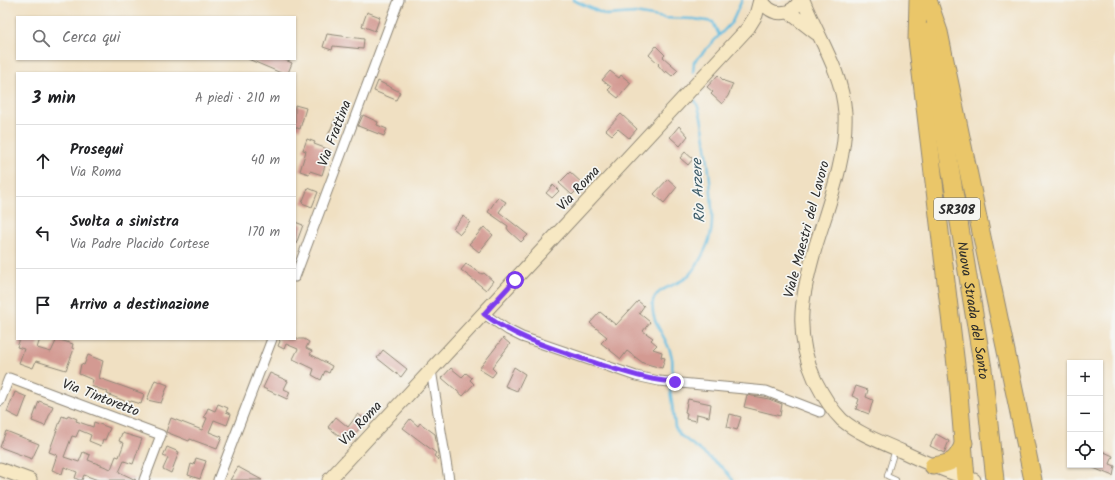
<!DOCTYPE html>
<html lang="it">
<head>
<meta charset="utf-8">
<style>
  body { margin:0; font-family:Kalam,sans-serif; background:#f6f6f6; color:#202124 }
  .controls { position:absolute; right:12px; bottom:12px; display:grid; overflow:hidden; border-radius:0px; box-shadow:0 1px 3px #0004 }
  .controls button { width:36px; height:36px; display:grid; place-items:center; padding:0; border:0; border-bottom:1px solid #e0e0e0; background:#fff; color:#202124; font:20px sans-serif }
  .stop { position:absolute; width:12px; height:12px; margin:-9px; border:3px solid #7c3aed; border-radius:50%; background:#fff }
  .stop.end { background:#7c3aed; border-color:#fff; box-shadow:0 1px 4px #0008 }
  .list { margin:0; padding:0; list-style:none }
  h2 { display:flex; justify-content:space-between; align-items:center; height:52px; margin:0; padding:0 16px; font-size:17px }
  h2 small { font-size:13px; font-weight:400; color:#757577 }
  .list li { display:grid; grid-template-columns:26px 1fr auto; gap:12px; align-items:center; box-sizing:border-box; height:72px; padding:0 16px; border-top:1px solid #e0e0e0 }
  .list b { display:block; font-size:15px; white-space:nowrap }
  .list p { margin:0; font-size:13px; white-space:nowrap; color:#757577 }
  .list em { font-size:13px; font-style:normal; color:#757577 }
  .icon { flex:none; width:22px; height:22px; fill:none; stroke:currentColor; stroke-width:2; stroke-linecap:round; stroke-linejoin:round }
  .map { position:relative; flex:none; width:1115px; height:480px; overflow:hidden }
  .search { position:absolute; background:#fff; box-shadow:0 1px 3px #0004; left:16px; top:16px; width:280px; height:44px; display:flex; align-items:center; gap:10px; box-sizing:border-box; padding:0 14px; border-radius:0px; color:#757577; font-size:15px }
  .panel { position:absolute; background:#fff; box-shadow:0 1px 3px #0004; left:16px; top:72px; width:280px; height:268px; border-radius:0px }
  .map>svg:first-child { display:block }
</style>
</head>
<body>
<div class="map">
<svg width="1115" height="480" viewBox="0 0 1115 480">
  <rect width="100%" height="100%" fill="#f6f6f2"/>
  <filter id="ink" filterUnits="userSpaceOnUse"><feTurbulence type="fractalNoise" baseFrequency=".025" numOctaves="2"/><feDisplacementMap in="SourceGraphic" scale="8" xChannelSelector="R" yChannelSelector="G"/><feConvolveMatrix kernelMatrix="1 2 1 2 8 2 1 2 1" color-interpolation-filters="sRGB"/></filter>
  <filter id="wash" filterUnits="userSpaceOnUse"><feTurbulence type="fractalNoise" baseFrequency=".012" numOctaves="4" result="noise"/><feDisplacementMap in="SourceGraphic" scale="16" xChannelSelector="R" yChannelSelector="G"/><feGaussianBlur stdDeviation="0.9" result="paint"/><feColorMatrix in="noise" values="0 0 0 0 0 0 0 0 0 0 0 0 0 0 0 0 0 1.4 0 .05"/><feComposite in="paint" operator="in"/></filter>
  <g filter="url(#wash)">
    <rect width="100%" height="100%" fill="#f0e0c2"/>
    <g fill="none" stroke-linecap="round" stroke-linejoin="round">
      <path stroke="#62bbdf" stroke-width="2.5" d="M573 0 606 15 635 13 664 18 694 19 713 22 719 35
        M693 73 694 62 732 22 742 0
        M672 373C672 369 673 363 672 358 669 338 649 323 653 301 656 288 678 285 687 277 698 266 708 247 711 232 715 212 705 116 695 100
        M670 389 675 427 680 435 723 468 733 480"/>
    </g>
    <g id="blocks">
      <path fill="#d39a92" d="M367 12 380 17 375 31 362 26Z
        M327 34 364 39 363 49 333 46 332 50 323 47Z
        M656 46 665 55 663 57 678 70 672 76 666 71 665 73 658 65 659 64 649 55Z
        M248 59H283L292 63 288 73H281Z
        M610 71 619 78 621 75 631 83 618 98 608 90 611 87 602 80Z
        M718 75 724 81 733 84 728 96 722 104 711 94 713 92 707 87Z
        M378 81 400 92 396 100 374 91Z
        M295 105 306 108 300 129 295 127Z
        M621 114 637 129 629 138 618 129 612 135 606 130Z
        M363 115 378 122 377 125 387 129 384 136 358 126Z
        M336 117 342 119 335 138 328 135Z
        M679 126 688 136 680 146 670 137Z
        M307 139 315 142 314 144 330 150 322 175 310 171 309 174 300 171 306 151 303 150Z
        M685 152 693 159 688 165 680 158Z
        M570 172 583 184 572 195 559 183Z
        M668 179 677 187 664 203 654 194Z
        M553 185 559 191 552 198 546 193Z
        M308 188 318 192 312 207 302 203Z
        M498 197 506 202 499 212 528 235 521 242 509 231 507 228 508 226 488 212Z
        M463 216 470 222 460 234 453 228Z
        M295 222 303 225 296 244H295Z
        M484 227 493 235 479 252 469 244Z
        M466 264 482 274 484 273 493 281 486 290 461 270Z
        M638 301 644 306 639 313 650 322 643 331 653 338 651 340 657 345 653 349 662 352 661 357 665 358 662 368 643 363 627 351 621 359 601 343 607 337 590 323 600 312 616 325Z
        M503 338 510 344 492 368 496 372 492 377 479 369Z
        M20 339H40L37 348 51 352 57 339 73 344 72 348 74 349 66 370 36 361 33 368 19 363 24 349 17 347Z
        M278 339H304L309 342 306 348 312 351 310 354 332 366 329 373 325 371 321 380 312 375 314 369 293 359 298 349 286 344 284 349 278 346 280 341Z
        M383 350 407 369 401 377 377 358Z
        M88 355 103 361 99 378 144 394 141 404 128 400 127 402 107 394 108 392 91 386 93 380 79 374 81 364 84 365Z
        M514 367 525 374 517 391 505 386Z
        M451 368 462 377 466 373 472 378 470 380 474 384 463 396 442 378Z
        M270 373 288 381 284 389 290 392 287 399 263 388Z
        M155 380 168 385 161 403 147 400Z
        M856 386 868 390 866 397 873 400 869 414 856 409 859 399 852 396Z
        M15 392 27 397 19 418 7 412Z
        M747 395 769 399 782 404 780 416 744 407Z
        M688 399 711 404 709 417 697 414 696 421 686 419 687 413 685 412Z
        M39 401 53 406 45 426 32 421Z
        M218 404 228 408 226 412 231 414 227 425 214 420 209 432 222 437 217 449 190 439 189 441 166 432 171 418 202 430 207 418 204 417 208 408 215 411Z
        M358 414 366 420 348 443 328 427 336 417 348 427Z
        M730 414 741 417 737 430 727 427Z
        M68 415 77 419 76 421 93 427 94 422 110 428 105 440 103 439 101 446 89 441 91 435 79 430 76 437 72 436 64 457 79 462 83 452 90 455 88 460 111 469 116 456 119 457 124 443 119 441 122 433 142 439 133 464 124 461 119 472 136 480H98L84 475 82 480H79L75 478 77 472 64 467 62 474 52 470 57 455 49 452 62 416 67 418Z
        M410 419 418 426 420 423 435 434 439 460 434 456 436 453 403 428Z
        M6 431 39 444 32 459 0 447Z
        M936 434 949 441 944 453 930 446Z
        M167 447 179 452 171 473 163 469 168 458 163 456Z
        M1102 451 1113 456 1110 464 1115 466 1113 476 1086 465H1100Z
        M196 458 206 461 200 479 188 475 191 464 194 465Z
        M238 467 262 480H230Z"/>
    </g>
  </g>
  <g filter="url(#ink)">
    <use href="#blocks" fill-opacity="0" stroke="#8e8676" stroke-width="1"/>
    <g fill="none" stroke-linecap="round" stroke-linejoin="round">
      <g stroke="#8e8676" stroke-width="6">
        <path id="lane" d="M895 450 887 476 896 480"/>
      </g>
      <g stroke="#8e8676" stroke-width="11">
        <path id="street" d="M295 277 399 0
          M484 314 508 330 522 337 636 376 659 381 766 391 820 412
          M431 370 449 480
          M0 401 9 378 161 435 144 480
          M218 480 272 339"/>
      </g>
      <g stroke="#8e8676" stroke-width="15">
        <path id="secondary" d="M762 0C770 17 792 17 800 0
          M803 0C818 38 842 71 845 113 847 157 829 203 816 245 802 293 793 332 815 380 822 394 831 409 842 420 859 434 881 442 901 451 924 462 948 473 974 480
          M789 12 816 33
          M0 469 30 480
          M329 480 748 28 756 15 760 0"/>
      </g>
      <g stroke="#8e8676" stroke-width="19">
        <g id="highway">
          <path d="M918 0 917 40 958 382 966 478"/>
          <path d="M928 0 939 32 1033 480"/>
          <path id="s1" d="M928 32 983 369 995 480"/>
          <path d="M933 466C953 463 956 461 964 443"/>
        </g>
      </g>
      <use href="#lane" stroke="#fff" stroke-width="4.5"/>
      <use href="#street" stroke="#fff" stroke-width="9"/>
      <use href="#secondary" stroke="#f7e8c3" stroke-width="13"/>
      <use href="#highway" stroke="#eac669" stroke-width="17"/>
    </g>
  </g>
  <g fill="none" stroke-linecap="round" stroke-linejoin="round" filter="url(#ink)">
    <path stroke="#7c3aed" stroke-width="5" d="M515 280 484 314C515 338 552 348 589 361 618 370 645 380 675 382"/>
  </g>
  <g text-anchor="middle" stroke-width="3.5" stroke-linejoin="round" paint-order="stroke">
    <rect fill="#f6f6f2" stroke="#686867" stroke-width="1" x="934" y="198" width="46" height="22" rx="3"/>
    <g font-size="13" font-weight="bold" fill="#2b2b2b">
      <text x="957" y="214">SR308</text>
    </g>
    <g font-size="14" fill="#2b2b2b" stroke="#f6f6f2">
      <text transform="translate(334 133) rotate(-69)" y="5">Via Frattina</text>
      <text transform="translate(578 188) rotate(-47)" y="5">Via Roma</text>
      <text transform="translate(806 229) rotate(-75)" y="5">Viale Maestri del Lavoro</text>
      <text dy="5" stroke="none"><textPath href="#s1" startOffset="282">Nuova Strada del Santo</textPath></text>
      <text transform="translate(101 397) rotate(21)" y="5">Via Tintoretto</text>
      <text transform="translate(360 423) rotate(-47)" y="5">Via Roma</text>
    </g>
    <g font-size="15" font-style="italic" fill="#3e5d6a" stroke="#f6f6f2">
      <text transform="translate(698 191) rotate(-93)" y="5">Rio Arzere</text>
    </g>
  </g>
</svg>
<div class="controls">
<button>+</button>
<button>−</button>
<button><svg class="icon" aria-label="locate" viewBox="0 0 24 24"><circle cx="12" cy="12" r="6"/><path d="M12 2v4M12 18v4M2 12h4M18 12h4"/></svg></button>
</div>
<div class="stop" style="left:515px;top:280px"></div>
<div class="stop end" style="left:675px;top:382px"></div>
<div class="search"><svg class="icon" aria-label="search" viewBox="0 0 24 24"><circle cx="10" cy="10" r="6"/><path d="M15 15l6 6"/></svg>Cerca qui</div>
<section class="panel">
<h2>3 min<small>A piedi · 210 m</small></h2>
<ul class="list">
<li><svg class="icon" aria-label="ahead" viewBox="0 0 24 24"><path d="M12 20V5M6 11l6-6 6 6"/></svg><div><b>Prosegui</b><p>Via Roma</p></div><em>40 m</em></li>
<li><svg class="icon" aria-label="left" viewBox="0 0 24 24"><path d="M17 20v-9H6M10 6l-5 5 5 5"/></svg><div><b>Svolta a sinistra</b><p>Via Padre Placido Cortese</p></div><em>170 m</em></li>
<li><svg class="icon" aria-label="arrive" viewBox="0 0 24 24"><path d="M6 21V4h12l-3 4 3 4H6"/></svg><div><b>Arrivo a destinazione</b></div></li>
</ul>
</section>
</div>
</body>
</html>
